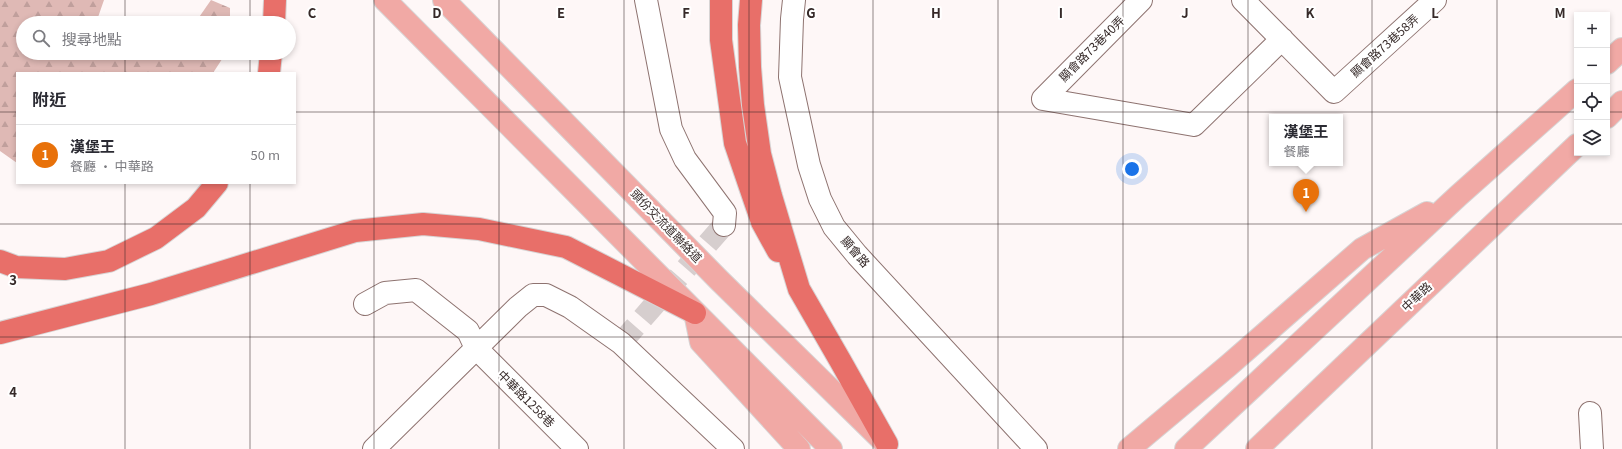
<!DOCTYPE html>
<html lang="zh-TW">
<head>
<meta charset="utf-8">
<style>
  body { margin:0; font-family:Georgia,"Noto Sans TC",serif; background:#f2f2f3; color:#2b2b33 }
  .controls { position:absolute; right:12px; top:12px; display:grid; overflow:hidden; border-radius:0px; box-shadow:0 2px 6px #0003 }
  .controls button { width:36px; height:36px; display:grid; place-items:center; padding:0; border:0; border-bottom:1px solid #e1e1e2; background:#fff; color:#2b2b33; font:20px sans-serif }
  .you { position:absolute; left:1132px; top:169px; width:14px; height:14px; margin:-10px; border:3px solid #fff; border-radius:50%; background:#1a73e8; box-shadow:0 0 0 6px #1a73e833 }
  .badge { display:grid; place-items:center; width:26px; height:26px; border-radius:50%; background:#2563eb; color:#fff; font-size:13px; font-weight:700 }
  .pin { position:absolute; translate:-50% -33px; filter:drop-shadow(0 1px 2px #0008) }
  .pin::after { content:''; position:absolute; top:21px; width:14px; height:12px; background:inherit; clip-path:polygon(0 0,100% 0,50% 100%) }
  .popup { position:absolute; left:1269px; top:114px; width:74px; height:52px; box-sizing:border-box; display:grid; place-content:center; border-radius:0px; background:#fff; filter:drop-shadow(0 1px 3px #0005); font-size:13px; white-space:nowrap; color:#7c7c81 }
  .popup b { font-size:15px; color:#2b2b33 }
  .popup::after { content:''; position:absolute; left:50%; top:100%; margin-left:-8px; border:8px solid transparent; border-top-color:#fff }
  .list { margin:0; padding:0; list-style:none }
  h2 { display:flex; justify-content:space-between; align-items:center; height:52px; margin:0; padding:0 16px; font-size:17px }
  h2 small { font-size:13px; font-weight:400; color:#7c7c81 }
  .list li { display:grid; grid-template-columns:26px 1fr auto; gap:12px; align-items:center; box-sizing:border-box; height:60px; padding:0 16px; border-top:1px solid #e1e1e2 }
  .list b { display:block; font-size:15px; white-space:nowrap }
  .list p { margin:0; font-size:13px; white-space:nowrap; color:#7c7c81 }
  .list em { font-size:13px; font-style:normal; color:#7c7c81 }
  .icon { flex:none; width:22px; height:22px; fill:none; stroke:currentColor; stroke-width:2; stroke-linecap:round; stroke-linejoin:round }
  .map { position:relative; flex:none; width:1622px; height:449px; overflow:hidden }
  .search { position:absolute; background:#fff; box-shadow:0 2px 6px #0003; left:16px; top:16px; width:280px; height:44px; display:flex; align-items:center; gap:10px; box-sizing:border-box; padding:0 14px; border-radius:22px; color:#7c7c81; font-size:15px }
  .panel { position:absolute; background:#fff; box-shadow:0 2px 6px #0003; left:16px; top:72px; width:280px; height:112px; border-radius:0px }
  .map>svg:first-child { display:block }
</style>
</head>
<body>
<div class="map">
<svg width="1622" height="449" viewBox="0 0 1622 449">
  <defs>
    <pattern id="forest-firs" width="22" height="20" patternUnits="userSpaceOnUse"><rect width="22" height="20" fill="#dfb9b5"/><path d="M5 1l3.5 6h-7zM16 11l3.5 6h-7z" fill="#c09f9c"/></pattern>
  </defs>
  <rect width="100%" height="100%" fill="#fef7f7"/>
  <path fill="url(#forest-firs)" d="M0 0H104L96 23H23V53H132L139 55 147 53H226L213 73H17V163L0 151Z
    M211 0 230 8V23H195Z"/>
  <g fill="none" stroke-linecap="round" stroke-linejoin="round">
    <path stroke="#d6cece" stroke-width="22" stroke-dasharray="22 11" stroke-linecap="butt" d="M621 343 724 225"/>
    <g stroke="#8e7370" stroke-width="24">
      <path id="minor" d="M646 0 671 129 685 159 725 213 724 225
        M794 0 792 19 790 77 809 165 820 199 834 227 857 255 1036 449
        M1243 0 1334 92 1435 0
        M1043 99 1194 125 1282 39
        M1043 99 1141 0
        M365 304 385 293 416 290 468 331 476 348 577 449
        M1590 413 1592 449
        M374 449 518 307 533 295H546L570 307 621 343 733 449"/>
    </g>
    <g stroke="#d7d4d4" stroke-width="24">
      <path id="major" d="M385 0 831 449
        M444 0 719 280 882 440
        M1607 63 1622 49
        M1607 117 1622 102
        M695 313 701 342 799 449
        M1129 449 1229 365 1362 249 1427 213
        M1186 449 1458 196 1577 90
        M1257 449 1577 145"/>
    </g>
    <g stroke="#d7d4d4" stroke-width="24">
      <path id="highway" d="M721 0V40L735 143 762 222 778 251
        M751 0 749 25 750 67 753 105 760 154 771 196 799 289 841 362 887 444
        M274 23 275 0
        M269 73 271 53
        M0 261 16 267 65 269 109 261 156 238 196 208 217 183
        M0 333 151 294 355 231 423 224 479 229 566 247 695 313"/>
    </g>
    <use href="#minor" stroke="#fff" stroke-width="22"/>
    <use href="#major" stroke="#f1a9a5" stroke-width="22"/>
    <use href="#highway" stroke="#e86f69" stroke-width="22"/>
  </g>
  <path fill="none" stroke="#362a29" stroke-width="1" stroke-opacity="0.55" d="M125 0V23M250 0V23M374 0V449M499 0V449M624 0V449M749 0V449M873 0V449M998 0V449M1123 0V449M1248 0V449M1372 0V449M1497 0V449M125 53V73M250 53V73M0 112H17M295 112H1577M1607 112H1622M125 183V449M250 183V449M0 224H1622M0 337H1622"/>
  <g text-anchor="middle" stroke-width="4" stroke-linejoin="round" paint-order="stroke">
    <g font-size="12" fill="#362a29" stroke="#fff">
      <text transform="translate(1385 46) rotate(-42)" y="4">顯會路73巷58弄</text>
      <text transform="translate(1092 49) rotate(-45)" y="4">顯會路73巷40弄</text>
      <text transform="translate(666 226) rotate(46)" y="4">頭份交流道聯絡道</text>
      <text transform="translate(855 252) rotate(49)" y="4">顯會路</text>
      <text transform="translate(1417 297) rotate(-43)" y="4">中華路</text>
      <text transform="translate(526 399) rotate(45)" y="4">中華路1258巷</text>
    </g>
  </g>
  <g font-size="13" text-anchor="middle" font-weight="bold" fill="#362a29" stroke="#fff" stroke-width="4" stroke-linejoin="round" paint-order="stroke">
    <text x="312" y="18">C</text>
    <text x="437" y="18">D</text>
    <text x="561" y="18">E</text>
    <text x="686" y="18">F</text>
    <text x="811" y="18">G</text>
    <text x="936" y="18">H</text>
    <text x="1061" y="18">I</text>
    <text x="1185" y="18">J</text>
    <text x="1310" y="18">K</text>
    <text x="1435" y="18">L</text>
    <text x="1560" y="18">M</text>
    <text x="13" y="285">3</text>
    <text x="13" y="397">4</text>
  </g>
</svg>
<div class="controls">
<button>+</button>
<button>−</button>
<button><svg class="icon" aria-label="locate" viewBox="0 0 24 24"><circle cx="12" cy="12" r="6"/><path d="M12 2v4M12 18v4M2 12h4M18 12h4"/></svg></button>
<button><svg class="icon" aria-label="layers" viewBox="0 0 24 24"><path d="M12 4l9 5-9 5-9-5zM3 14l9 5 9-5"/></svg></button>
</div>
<div class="you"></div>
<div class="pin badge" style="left:1306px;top:212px;background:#e8710a">1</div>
<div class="popup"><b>漢堡王</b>餐廳</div>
<div class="search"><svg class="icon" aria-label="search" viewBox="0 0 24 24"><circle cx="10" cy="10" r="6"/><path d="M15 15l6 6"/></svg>搜尋地點</div>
<section class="panel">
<h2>附近<small></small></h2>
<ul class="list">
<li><span class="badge" style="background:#e8710a">1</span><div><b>漢堡王</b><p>餐廳 · 中華路</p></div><em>50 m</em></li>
</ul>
</section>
</div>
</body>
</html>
